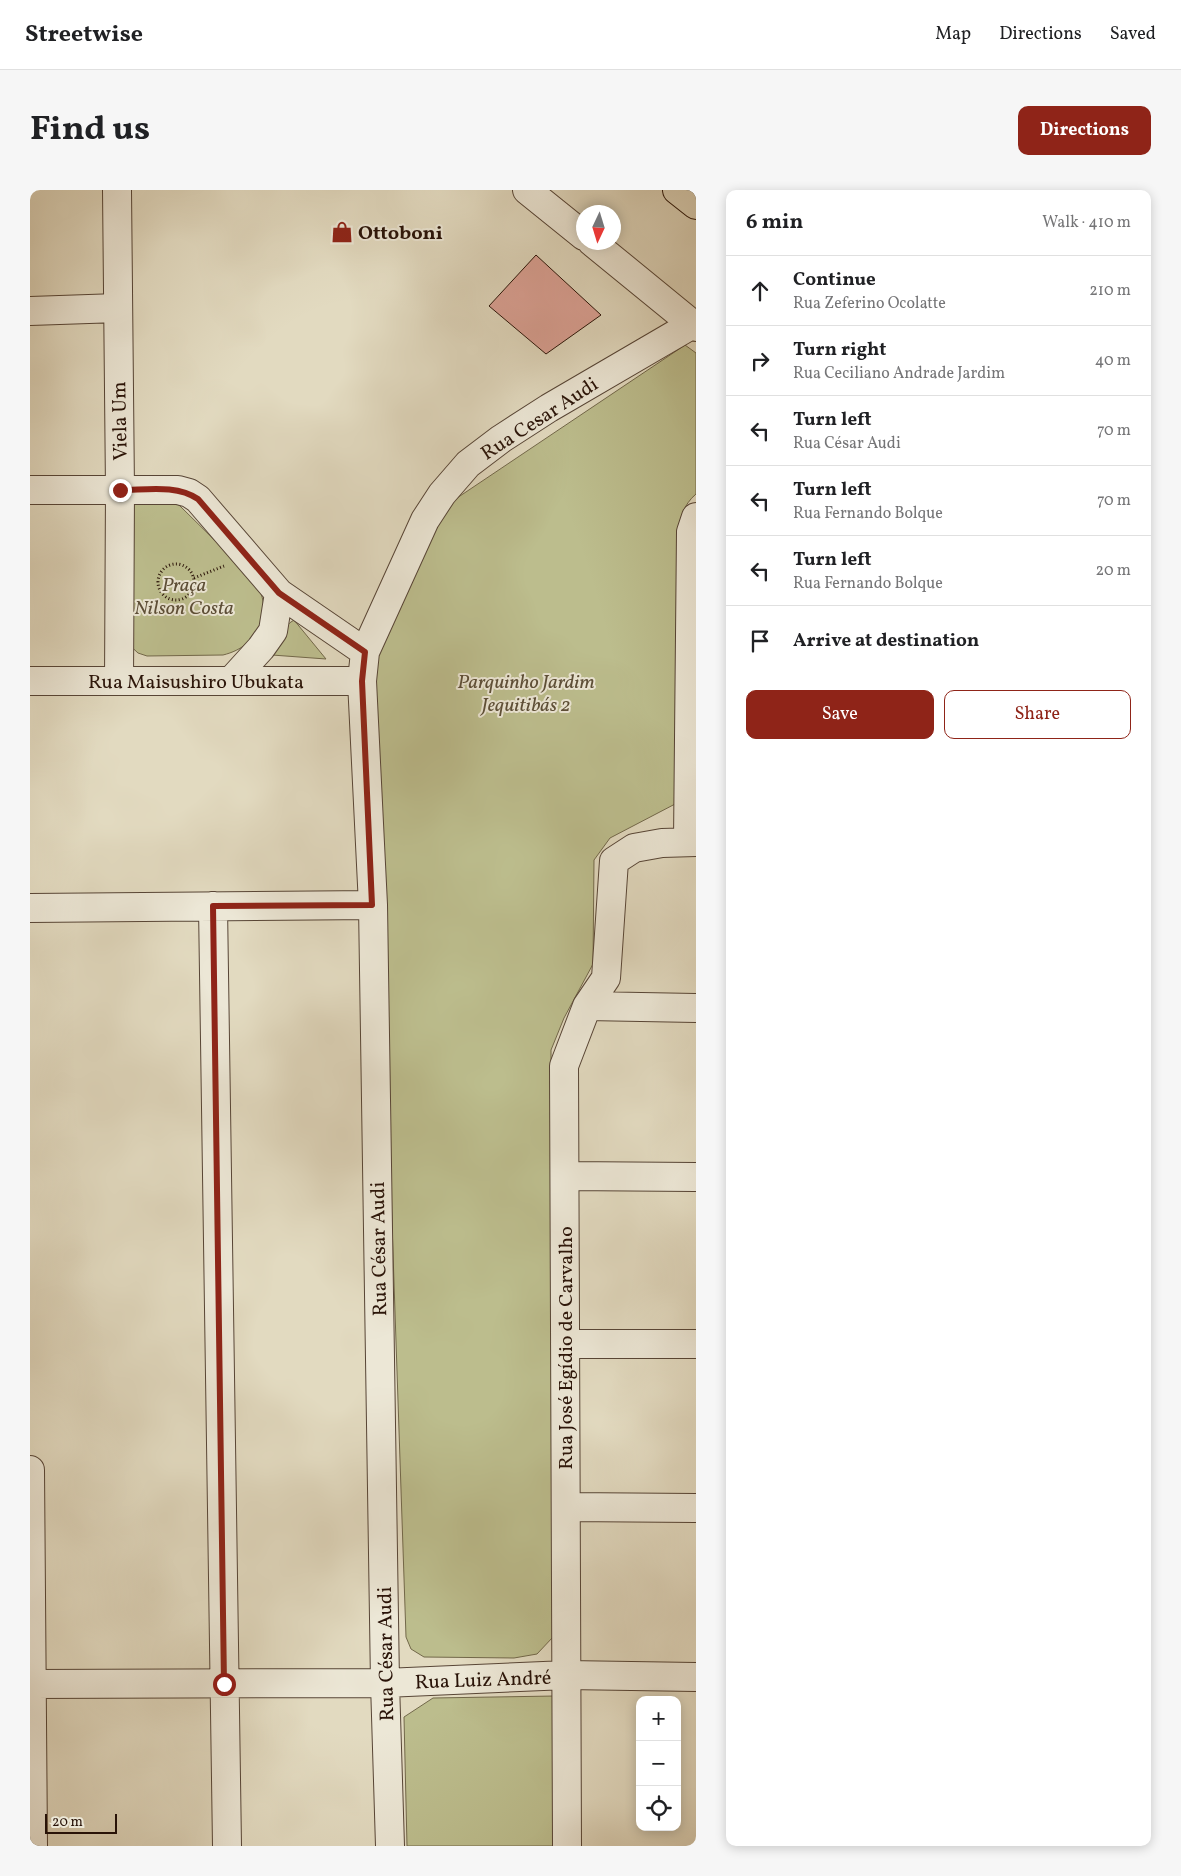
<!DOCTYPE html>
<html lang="en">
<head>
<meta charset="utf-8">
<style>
  body { margin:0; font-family:Vollkorn,serif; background:#f6f6f6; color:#202124 }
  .controls { position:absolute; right:15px; bottom:15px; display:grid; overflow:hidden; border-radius:10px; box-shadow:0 2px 12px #0003 }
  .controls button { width:45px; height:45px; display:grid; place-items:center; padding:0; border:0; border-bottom:1px solid #e0e0e0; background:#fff; color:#202124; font:25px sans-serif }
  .compass { position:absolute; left:546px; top:15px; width:45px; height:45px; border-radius:50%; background:#fff; box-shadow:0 2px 12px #0003; rotate:184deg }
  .scale { position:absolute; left:15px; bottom:12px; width:72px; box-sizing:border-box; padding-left:5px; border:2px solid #291308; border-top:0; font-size:14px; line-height:18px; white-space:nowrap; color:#291308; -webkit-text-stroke:4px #ece7d6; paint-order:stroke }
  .stop { position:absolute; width:15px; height:15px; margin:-11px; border:4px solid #8f2418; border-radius:50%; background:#fff }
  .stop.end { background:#8f2418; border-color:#fff; box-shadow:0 1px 5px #0008 }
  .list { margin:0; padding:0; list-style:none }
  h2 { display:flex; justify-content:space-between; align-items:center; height:65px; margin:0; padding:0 20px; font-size:21px }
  h2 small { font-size:16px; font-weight:400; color:#757577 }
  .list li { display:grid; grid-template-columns:32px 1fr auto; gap:15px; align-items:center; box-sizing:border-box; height:70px; padding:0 20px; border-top:1px solid #e0e0e0 }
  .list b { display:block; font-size:19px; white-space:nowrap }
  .list p { margin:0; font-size:16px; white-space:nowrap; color:#757577 }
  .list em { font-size:16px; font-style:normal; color:#757577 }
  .actions { display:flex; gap:10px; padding:15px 20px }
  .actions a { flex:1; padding:11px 0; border:1px solid #8f2418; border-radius:10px; text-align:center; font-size:18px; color:#8f2418 }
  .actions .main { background:#8f2418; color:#fff }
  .icon { flex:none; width:28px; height:28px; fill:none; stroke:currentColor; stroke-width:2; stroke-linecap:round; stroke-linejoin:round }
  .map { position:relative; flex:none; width:666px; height:1656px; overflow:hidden; border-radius:10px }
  header { display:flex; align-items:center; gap:30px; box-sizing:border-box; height:70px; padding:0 25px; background:#fff; border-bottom:1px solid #e0e0e0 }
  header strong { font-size:24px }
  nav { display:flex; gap:28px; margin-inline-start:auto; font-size:18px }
  .intro { display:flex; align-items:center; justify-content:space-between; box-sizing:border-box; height:120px; padding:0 30px }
  h1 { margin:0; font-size:35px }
  .button { padding:12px 22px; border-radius:10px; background:#8f2418; color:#fff; font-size:18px; font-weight:700 }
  main { display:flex; gap:30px; padding:0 30px }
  aside { flex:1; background:#fff; border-radius:10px; box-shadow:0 2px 12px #0003 }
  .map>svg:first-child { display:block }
</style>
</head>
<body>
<header>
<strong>Streetwise</strong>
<nav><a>Map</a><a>Directions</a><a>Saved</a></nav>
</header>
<div class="intro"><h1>Find us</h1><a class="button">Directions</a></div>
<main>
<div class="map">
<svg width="666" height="1656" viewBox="0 0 666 1656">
  <rect width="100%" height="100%" fill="#e2dac0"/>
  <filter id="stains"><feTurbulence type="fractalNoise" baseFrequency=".004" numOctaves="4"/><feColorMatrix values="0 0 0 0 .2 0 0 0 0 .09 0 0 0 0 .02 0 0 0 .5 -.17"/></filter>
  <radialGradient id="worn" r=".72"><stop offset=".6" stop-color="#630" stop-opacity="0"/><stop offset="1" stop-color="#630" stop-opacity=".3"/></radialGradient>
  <path fill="#bcbd8d" stroke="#72684a" d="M655 155 666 163V304C653 315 650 329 647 345V613L580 648 564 670 563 774 534 828 521 860 523 1447 507 1464 484 1468 394 1467 381 1459 376 1447 343 471 406 336 424 310Z
    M139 308 150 316 222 387C246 418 231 456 193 465L117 466 108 463 94 450V315Z
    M264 430 296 469 242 465C248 454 252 436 264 430Z
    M525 1506 526 1656H377L374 1527 403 1508Z"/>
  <path fill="#dca296" stroke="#291308" d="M506 65 571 125 516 164 459 116Z"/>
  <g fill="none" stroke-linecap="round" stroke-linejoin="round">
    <g stroke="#574536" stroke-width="30">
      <path id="minor" d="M87 0 90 300 89 491
        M497 0 554 46
        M562 52 666 137
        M0 121 88 118
        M0 300H148L159 303 168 309 249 403 335 462
        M0 491H332
        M201 491 231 458 243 441 249 403
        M658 652 661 342 666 327
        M183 716 197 1656
        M0 718 343 715
        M557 816 666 818
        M535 986 666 987
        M535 1154H666
        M0 1280 3 1656
        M536 1317 666 1318
        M0 1494 355 1493 537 1485 666 1487
        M360 1656 355 1493 343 715 332 491 335 462 395 330 412 304 438 274 471 249 519 218 663 134
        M537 1656 534 876 557 816 576 788 584 671 604 658 632 653 666 652"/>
    </g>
    <g stroke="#291308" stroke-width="30">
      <path id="highway" d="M647 0 666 15"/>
    </g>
    <path stroke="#291308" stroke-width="3" stroke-dasharray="1 2.5" stroke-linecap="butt" d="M128 392a18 18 0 1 1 36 0a18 18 0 1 1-36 0Z
      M164 388 194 376"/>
    <use href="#minor" stroke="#ece7d6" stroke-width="28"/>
    <use href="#highway" stroke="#e2dac0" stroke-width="28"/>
  </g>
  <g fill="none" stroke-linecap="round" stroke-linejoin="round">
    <path stroke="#8f2418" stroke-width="6" d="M90 300C116 300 146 294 168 309L249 403 335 462 332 491 342 715 183 716 194 1494"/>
  </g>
  <defs>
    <g id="shop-bare" transform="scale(1.725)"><path d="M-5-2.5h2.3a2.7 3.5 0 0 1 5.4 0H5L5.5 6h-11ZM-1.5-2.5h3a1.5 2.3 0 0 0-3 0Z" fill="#8f2418" stroke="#ece7d6" stroke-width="2.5" paint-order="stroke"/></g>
  </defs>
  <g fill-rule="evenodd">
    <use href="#shop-bare" x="312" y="42"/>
  </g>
  <g text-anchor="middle" stroke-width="4" stroke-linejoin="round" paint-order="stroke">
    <g font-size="20" font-weight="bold" fill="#291308" stroke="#ece7d6" text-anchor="start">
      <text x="328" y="49">Ottoboni</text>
    </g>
    <g font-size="20" fill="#291308" stroke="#ece7d6">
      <text transform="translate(509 228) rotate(-33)" y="7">Rua Cesar Audi</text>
      <text transform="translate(89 231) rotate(-91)" y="7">Viela Um</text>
      <text x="166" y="498">Rua Maisushiro Ubukata</text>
      <text transform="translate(348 1059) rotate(-91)" y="7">Rua César Audi</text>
      <text transform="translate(535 1158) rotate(-90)" y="7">Rua José Egídio de Carvalho</text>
      <text transform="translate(355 1464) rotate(-91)" y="7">Rua César Audi</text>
      <text transform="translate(453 1489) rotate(-2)" y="7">Rua Luiz André</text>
    </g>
    <g font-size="20" font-style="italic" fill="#5c4e37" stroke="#ece7d6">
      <text x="154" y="401">Praça<tspan x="154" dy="23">Nilson Costa</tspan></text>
      <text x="496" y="498">Parquinho Jardim<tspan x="496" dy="23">Jequitibás 2</tspan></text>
    </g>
  </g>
  <rect width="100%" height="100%" filter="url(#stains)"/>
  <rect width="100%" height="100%" fill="url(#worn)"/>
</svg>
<div class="controls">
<button>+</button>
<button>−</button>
<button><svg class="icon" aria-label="locate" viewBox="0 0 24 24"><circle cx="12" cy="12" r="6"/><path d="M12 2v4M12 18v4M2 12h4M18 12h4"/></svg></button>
</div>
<svg class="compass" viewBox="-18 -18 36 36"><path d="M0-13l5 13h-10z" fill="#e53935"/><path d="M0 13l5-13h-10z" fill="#757577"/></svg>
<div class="scale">20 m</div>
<div class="stop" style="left:194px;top:1494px"></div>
<div class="stop end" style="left:90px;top:300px"></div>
</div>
<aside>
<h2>6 min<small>Walk · 410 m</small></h2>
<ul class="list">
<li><svg class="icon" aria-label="ahead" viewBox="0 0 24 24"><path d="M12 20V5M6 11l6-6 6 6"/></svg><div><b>Continue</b><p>Rua Zeferino Ocolatte</p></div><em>210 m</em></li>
<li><svg class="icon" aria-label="right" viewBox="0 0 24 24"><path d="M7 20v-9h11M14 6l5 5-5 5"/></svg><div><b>Turn right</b><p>Rua Ceciliano Andrade Jardim</p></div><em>40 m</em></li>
<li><svg class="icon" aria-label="left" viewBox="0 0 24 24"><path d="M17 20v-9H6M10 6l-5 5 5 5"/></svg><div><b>Turn left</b><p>Rua César Audi</p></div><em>70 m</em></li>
<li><svg class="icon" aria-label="left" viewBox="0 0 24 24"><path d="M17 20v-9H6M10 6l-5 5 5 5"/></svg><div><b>Turn left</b><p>Rua Fernando Bolque</p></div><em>70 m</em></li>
<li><svg class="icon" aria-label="left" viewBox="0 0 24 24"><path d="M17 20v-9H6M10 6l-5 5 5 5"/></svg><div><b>Turn left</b><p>Rua Fernando Bolque</p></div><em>20 m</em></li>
<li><svg class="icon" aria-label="arrive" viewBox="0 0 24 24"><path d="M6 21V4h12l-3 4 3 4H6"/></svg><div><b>Arrive at destination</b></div></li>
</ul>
<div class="actions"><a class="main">Save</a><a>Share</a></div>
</aside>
</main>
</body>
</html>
